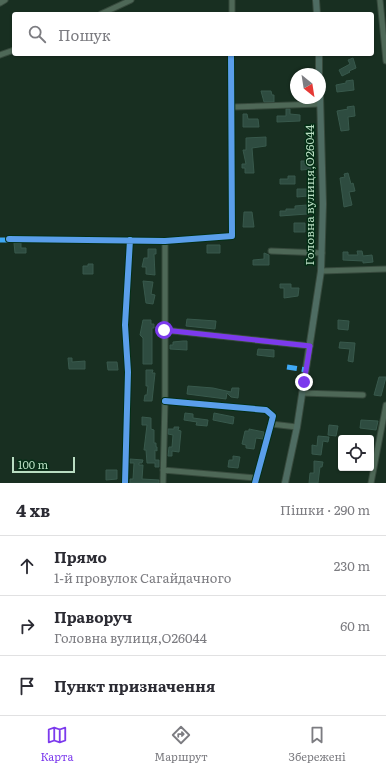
<!DOCTYPE html>
<html lang="uk">
<head>
<meta charset="utf-8">
<style>
  body { margin:0; font-family:Literata,serif; background:#f2f2f3; color:#2b2b33 }
  .controls { position:absolute; right:12px; bottom:12px; display:grid; overflow:hidden; border-radius:4px; box-shadow:0 1px 3px #0004 }
  .controls button { width:36px; height:36px; display:grid; place-items:center; padding:0; border:0; border-bottom:1px solid #e1e1e2; background:#fff; color:#2b2b33; font:20px sans-serif }
  .compass { position:absolute; left:290px; top:68px; width:36px; height:36px; border-radius:50%; background:#fff; box-shadow:0 1px 3px #0004; rotate:150deg }
  .scale { position:absolute; left:12px; bottom:10px; width:63px; box-sizing:border-box; padding-left:4px; border:2px solid #b9ddc2; border-top:0; font-size:11px; line-height:14px; white-space:nowrap; color:#b9ddc2; -webkit-text-stroke:3px #032e15; paint-order:stroke }
  .stop { position:absolute; width:12px; height:12px; margin:-9px; border:3px solid #7c3aed; border-radius:50%; background:#fff }
  .stop.end { background:#7c3aed; border-color:#fff; box-shadow:0 1px 4px #0008 }
  .list { margin:0; padding:0; list-style:none }
  h2 { display:flex; justify-content:space-between; align-items:center; height:52px; margin:0; padding:0 16px; font-size:17px }
  h2 small { font-size:13px; font-weight:400; color:#7c7c81 }
  .list li { display:grid; grid-template-columns:26px 1fr auto; gap:12px; align-items:center; box-sizing:border-box; height:60px; padding:0 16px; border-top:1px solid #e1e1e2 }
  .list b { display:block; font-size:15px; white-space:nowrap }
  .list p { margin:0; font-size:13px; white-space:nowrap; color:#7c7c81 }
  .list em { font-size:13px; font-style:normal; color:#7c7c81 }
  .icon { flex:none; width:22px; height:22px; fill:none; stroke:currentColor; stroke-width:2; stroke-linecap:round; stroke-linejoin:round }
  .map { position:relative; flex:none; width:386px; height:483px; overflow:hidden }
  .search { position:absolute; background:#fff; box-shadow:0 1px 3px #0004; left:12px; right:12px; top:12px; height:44px; display:flex; align-items:center; gap:10px; box-sizing:border-box; padding:0 14px; border-radius:4px; color:#7c7c81; font-size:15px }
  .sheet { height:232px; background:#fff }
  nav { display:flex; justify-content:space-around; align-items:center; box-sizing:border-box; height:56px; border-top:1px solid #e1e1e2; background:#fff; font-size:11px; color:#7c7c81 }
  nav a { display:grid; justify-items:center; gap:2px }
  nav .on { color:#7c3aed }
  .map>svg:first-child { display:block }
</style>
</head>
<body>
<div class="map">
<svg width="386" height="483" viewBox="0 0 386 483">
  <rect width="100%" height="100%" fill="#182f21"/>
  <path fill="#2e4c40" stroke="#38594c" d="M353 58 356 68 349 71 350 72 342 76 339 70 350 64 348 60Z
    M353 80 354 90 337 92 336 85 346 83V81Z
    M261 91H271L272 95H274V102H264Z
    M354 106 355 116 348 117 349 130 341 131 337 111 348 109 347 107Z
    M286 109H290V114L300 115V121L277 122V116H286Z
    M243 114H247L248 119H258L259 127H243Z
    M266 137V146L252 148 254 173H245V168H242V164H246L243 150H246V138Z
    M301 161H311L312 169 301 170Z
    M348 173 351 184 353 183 355 191 349 192 352 205 344 207 340 178 345 177 344 174Z
    M288 176H295V184H280V179H288Z
    M297 189H308V196L297 197Z
    M307 205V214L280 216V211H286V209H295V206Z
    M244 212H252L254 227H243Z
    M294 223H305V232H294Z
    M14 243H21V248H26V253H15Z
    M207 245H220V253H207Z
    M148 249H156V254H154L155 275 146 274V267H142L144 258H148Z
    M357 251H362L363 256 372 255 373 262 363 263V261L343 260V252H348V255H358Z
    M264 253 269 255V265H253V260L264 259Z
    M88 264H93V274H83V266H88Z
    M143 281 153 282 151 294 155 295 153 304 146 303Z
    M280 284H291V288H299L298 296 284 298V288H280Z
    M187 319 216 321 215 329 186 326Z
    M143 320H151V324H154V328H152V364H143V338L140 335Z
    M338 320 349 321 348 330 338 329Z
    M183 341H187V350L170 349V345H173V342Z
    M340 342 355 343 353 362 348 361 350 349 339 348Z
    M258 349 274 350V357L257 355Z
    M68 358H72V362L85 361V369H69Z
    M107 362H117L118 370H108Z
    M146 370H153L152 373H155L152 401H144L145 395H147L148 386H146Z
    M379 377H386L381 396 374 395Z
    M188 386 213 388 231 392 232 388H239L238 398 231 397 227 393 226 399 187 394Z
    M185 413 193 414V418L208 420 207 426 196 425 197 422 184 420Z
    M214 413 234 417 233 424 213 420Z
    M142 417 151 418V429L154 430V443H156V447H157V451L155 450V460H159V467H155V463H147L146 450H144L147 425H142Z
    M361 420 378 421 376 430 360 428Z
    M329 425 338 426 336 436 328 435Z
    M174 427H179L178 430 181 431 179 452 172 451V456H168L169 447H172L173 435 168 434V429H174Z
    M249 429 264 432 263 439 256 438 254 449 246 448V445L242 444 245 431H249Z
    M318 436 329 437 328 442 323 441 321 455 312 454V445L317 446Z
    M233 456 240 457 238 468 228 467 229 460H233Z
    M130 459 143 460 142 463H139V465H143L142 479 159 480V483H130V479H133L134 463H130Z
    M314 461 323 462 322 467H320L318 483H309L310 473H314Z
    M106 470H117V479L106 480Z"/>
  <g fill="none" stroke-linecap="round" stroke-linejoin="round">
    <g stroke="#374a3d" stroke-width="7">
      <path id="minor" d="M380 0 386 61
        M0 3 5 0
        M101 14 131 0
        M232 14V0
        M0 55 14 50
        M233 107 320 104
        M9 239 165 241 232 236 231 54
        M271 251 322 253
        M321 271 386 269
        M164 330 310 346
        M302 393 363 395
        M165 401 266 410 273 416 271 424 255 483
        M271 424 297 427
        M163 470 256 478
        M125 483 128 372 125 325 130 240
        M163 483 165 401V241
        M371 483 386 405"/>
    </g>
    <g stroke="#374a3d" stroke-width="8">
      <path id="major" d="M316 0 317 14
        M319 54V74
        M285 483 297 427 321 271 323 204 320 95"/>
    </g>
    <use href="#minor" stroke="#4e6857" stroke-width="5"/>
    <use href="#major" stroke="#4e6c62" stroke-width="6"/>
    <path stroke="#3fa9f5" stroke-width="5" stroke-dasharray="10 5" stroke-linecap="butt" d="M0 240H12
      M287 367 306 370"/>
    <g stroke="#032e15" stroke-width="8">
      <path id="cycleway" d="M9 239 165 241 232 236 231 54
        M165 401 266 410 273 416 271 424 255 483
        M125 483 128 372 125 325 130 240"/>
    </g>
    <use href="#cycleway" stroke="#5a9eea" stroke-width="6"/>
  </g>
  <g fill="none" stroke-linecap="round" stroke-linejoin="round">
    <path stroke="#7c3aed" stroke-width="5" d="M164 330 310 346 304 382"/>
  </g>
  <g text-anchor="middle" stroke-width="3" stroke-linejoin="round" paint-order="stroke">
    <g font-size="12" fill="#b9ddc2" stroke="#032e15">
      <text transform="translate(310 195) rotate(-90)" y="4">Головна вулиця,О26044</text>
    </g>
  </g>
</svg>
<div class="controls">
<button><svg class="icon" aria-label="locate" viewBox="0 0 24 24"><circle cx="12" cy="12" r="6"/><path d="M12 2v4M12 18v4M2 12h4M18 12h4"/></svg></button>
</div>
<svg class="compass" viewBox="-18 -18 36 36"><path d="M0-13l5 13h-10z" fill="#e53935"/><path d="M0 13l5-13h-10z" fill="#7c7c81"/></svg>
<div class="scale">100 m</div>
<div class="stop" style="left:164px;top:330px"></div>
<div class="stop end" style="left:304px;top:382px"></div>
<div class="search"><svg class="icon" aria-label="search" viewBox="0 0 24 24"><circle cx="10" cy="10" r="6"/><path d="M15 15l6 6"/></svg>Пошук</div>
</div>
<section class="sheet">
<h2>4 хв<small>Пішки · 290 m</small></h2>
<ul class="list">
<li><svg class="icon" aria-label="ahead" viewBox="0 0 24 24"><path d="M12 20V5M6 11l6-6 6 6"/></svg><div><b>Прямо</b><p>1-й провулок Сагайдачного</p></div><em>230 m</em></li>
<li><svg class="icon" aria-label="right" viewBox="0 0 24 24"><path d="M7 20v-9h11M14 6l5 5-5 5"/></svg><div><b>Праворуч</b><p>Головна вулиця,О26044</p></div><em>60 m</em></li>
<li><svg class="icon" aria-label="arrive" viewBox="0 0 24 24"><path d="M6 21V4h12l-3 4 3 4H6"/></svg><div><b>Пункт призначення</b></div></li>
</ul>
</section>
<nav>
<a class="on"><svg class="icon" aria-label="map" viewBox="0 0 24 24"><path d="M3 6l6-2 6 2 6-2v14l-6 2-6-2-6 2zM9 4v14M15 6v14"/></svg>Карта</a>
<a><svg class="icon" aria-label="directions" viewBox="0 0 24 24"><path d="M12 3l9 9-9 9-9-9zM9 14v-3h6M13 9l2 2-2 2"/></svg>Маршрут</a>
<a><svg class="icon" aria-label="saved" viewBox="0 0 24 24"><path d="M7 4h10v16l-5-4-5 4z"/></svg>Збережені</a>
</nav>
</body>
</html>
